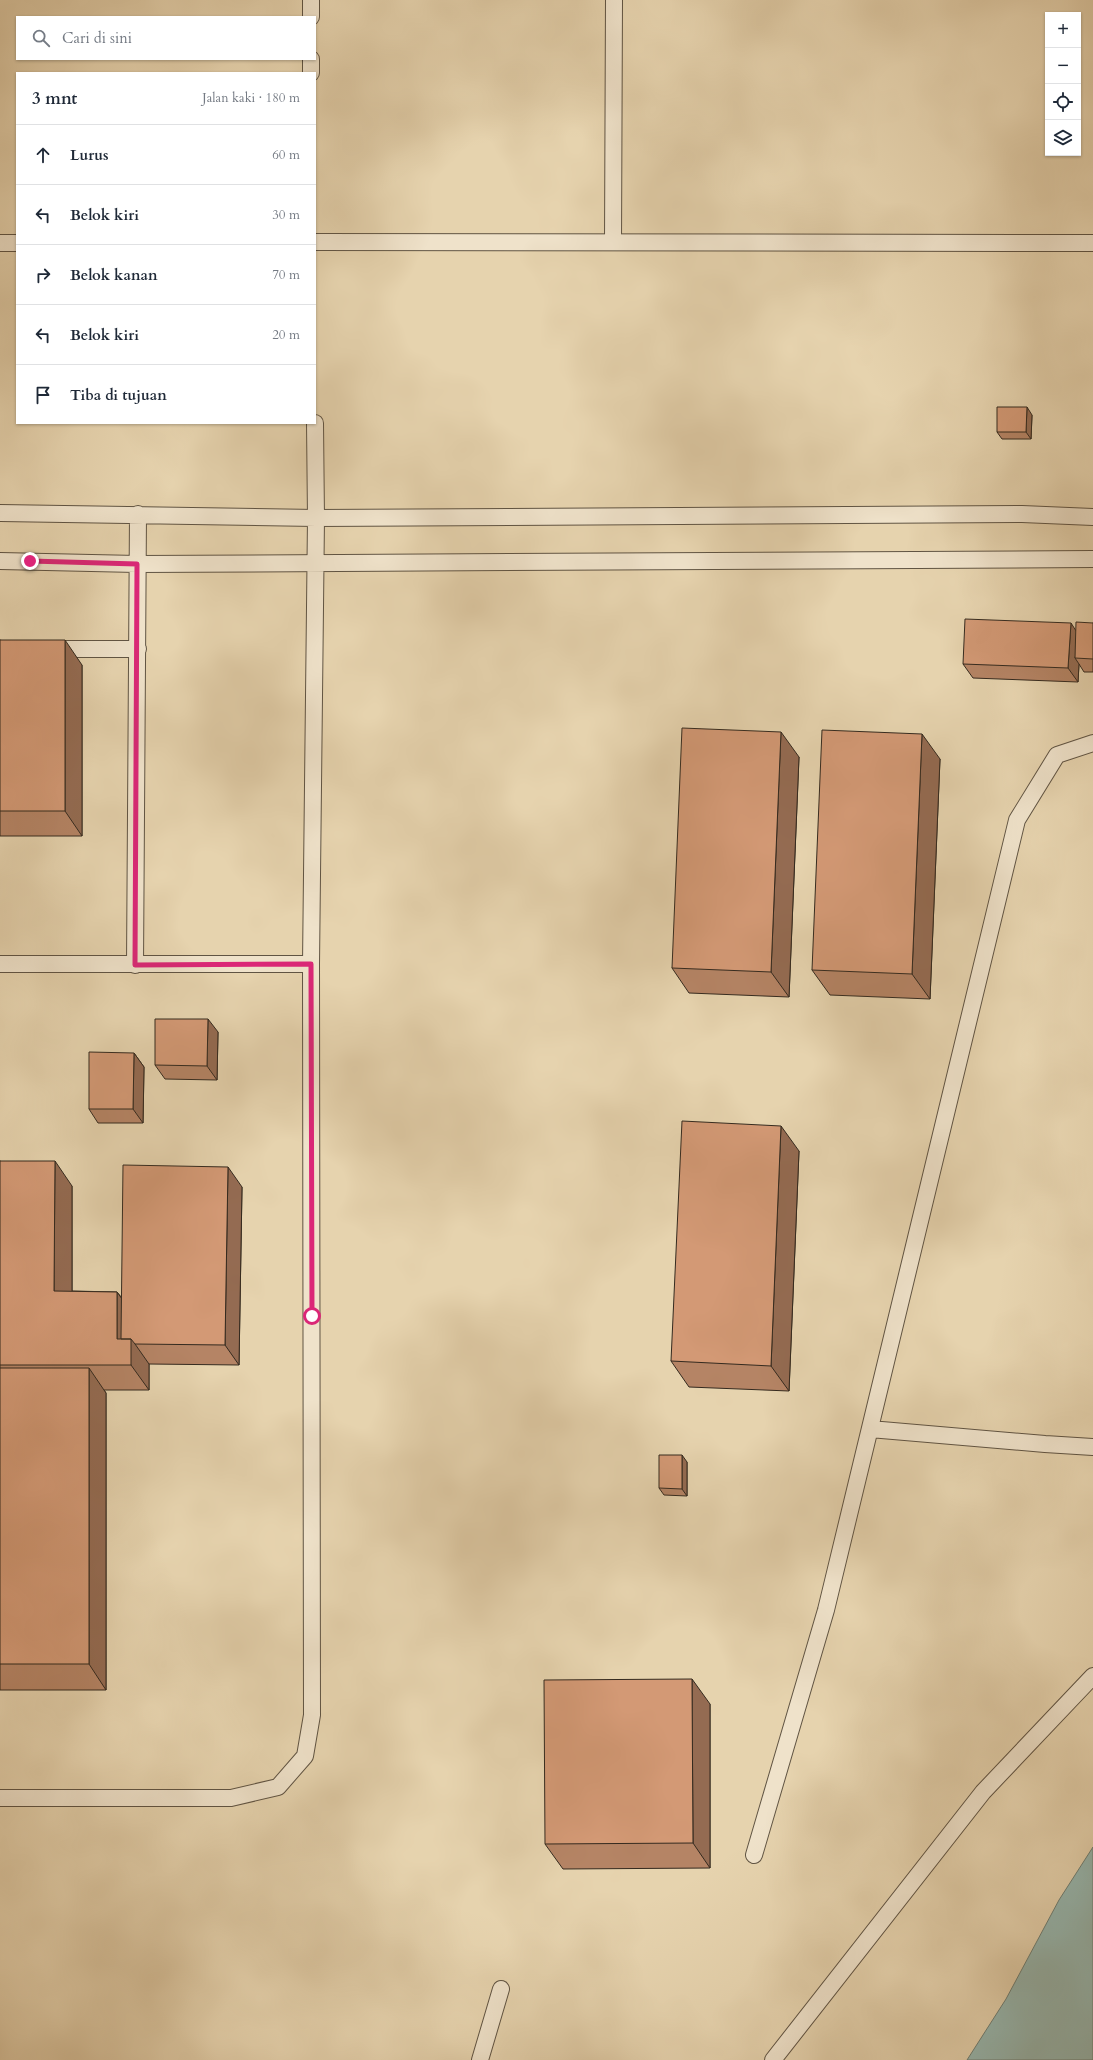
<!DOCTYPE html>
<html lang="id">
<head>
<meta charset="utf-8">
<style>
  body { margin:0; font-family:Cardo,serif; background:#f2f2f3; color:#1f2937 }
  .controls { position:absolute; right:12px; top:12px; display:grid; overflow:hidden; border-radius:0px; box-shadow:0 1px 3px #0004 }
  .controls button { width:36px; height:36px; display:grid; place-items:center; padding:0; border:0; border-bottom:1px solid #e0e1e3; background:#fff; color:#1f2937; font:20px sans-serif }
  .stop { position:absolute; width:12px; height:12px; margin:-9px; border:3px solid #db2777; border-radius:50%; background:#fff }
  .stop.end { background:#db2777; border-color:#fff; box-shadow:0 1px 4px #0008 }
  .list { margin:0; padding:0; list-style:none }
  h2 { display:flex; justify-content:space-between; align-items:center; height:52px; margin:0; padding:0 16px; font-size:17px }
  h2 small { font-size:13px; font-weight:400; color:#747a83 }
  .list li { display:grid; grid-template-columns:26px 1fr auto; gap:12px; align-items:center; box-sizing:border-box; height:60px; padding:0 16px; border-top:1px solid #e0e1e3 }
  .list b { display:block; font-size:15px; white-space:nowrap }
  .list em { font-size:13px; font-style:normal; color:#747a83 }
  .icon { flex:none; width:22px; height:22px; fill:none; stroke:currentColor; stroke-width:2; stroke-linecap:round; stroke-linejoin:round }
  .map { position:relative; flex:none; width:1093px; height:2060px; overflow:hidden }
  .search { position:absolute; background:#fff; box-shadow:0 1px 3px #0004; left:16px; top:16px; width:300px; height:44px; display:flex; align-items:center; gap:10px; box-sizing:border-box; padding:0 14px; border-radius:0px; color:#747a83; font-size:15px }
  .panel { position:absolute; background:#fff; box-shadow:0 1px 3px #0004; left:16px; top:72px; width:300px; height:352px; border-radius:0px }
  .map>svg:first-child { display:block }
</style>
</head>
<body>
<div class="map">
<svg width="1093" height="2060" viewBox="0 0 1093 2060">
  <rect width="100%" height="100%" fill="#e6d3ae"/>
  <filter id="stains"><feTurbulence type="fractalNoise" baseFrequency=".005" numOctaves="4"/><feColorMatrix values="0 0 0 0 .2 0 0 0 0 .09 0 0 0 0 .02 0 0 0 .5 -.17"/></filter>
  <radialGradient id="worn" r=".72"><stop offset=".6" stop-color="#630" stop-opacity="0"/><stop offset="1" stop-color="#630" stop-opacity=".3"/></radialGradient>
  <path fill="#97b7af" stroke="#6f7f75" d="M1093 1847V2060H967L1006 1999 1059 1900Z"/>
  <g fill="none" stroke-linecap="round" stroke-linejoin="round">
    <g stroke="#605443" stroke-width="18">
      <path id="service" d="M311 0V17
        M311 59V73
        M315 242 1093 243
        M613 242 614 0
        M0 243H17
        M0 513 316 518 1022 514 1093 517
        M0 561 137 564 1093 559
        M50 649H138
        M0 964H311
        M135 965 138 514
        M870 1429 1045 1444 1093 1447
        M0 1798H231L278 1787 305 1756 312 1715 311 964 316 518 315 423
        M754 1855 826 1610 1017 820 1057 755 1093 743
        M480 2060 501 1989
        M773 2060 983 1792 1093 1676"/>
    </g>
    <use href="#service" stroke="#efe2ca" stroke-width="16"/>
  </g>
  <path fill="#b58465" stroke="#342a1f" d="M1032 415 1031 439H1002L997 432Z
    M1093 623V672H1084L1079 664 1078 682 973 678 963 664 1076 630Z
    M0 640 82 665V836H0Z
    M799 757 789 997 689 993 672 968Z
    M940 759 930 999 830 995 812 970Z
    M218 1032 217 1080 165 1079 155 1065Z
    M134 1053 144 1067 143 1123H98L89 1109Z
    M799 1151 789 1391 689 1387 671 1361Z
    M0 1161 72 1186V1291L117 1292 122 1298 242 1187 239 1365 149 1364V1390H104L106 1393V1690H0Z
    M687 1462V1496L664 1495 659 1488Z
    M710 1704V1868L563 1869 545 1844Z"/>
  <path fill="#946b52" stroke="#342a1f" d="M1027 407 1032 415 1031 439 1026 432Z
    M1071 623 1080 637 1075 658 1079 664 1078 682 1068 668Z
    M65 640 82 665V836L65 811Z
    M781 732 799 757 789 997 771 972Z
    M922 734 940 759 930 999 912 974Z
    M208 1019 218 1032 217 1080 207 1066Z
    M134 1053 144 1067 143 1123 133 1109Z
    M781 1126 799 1151 789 1391 771 1366Z
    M55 1161 72 1186V1316L54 1291Z
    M228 1167 242 1187 239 1365 225 1345Z
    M117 1292 135 1317V1344L149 1364V1390L131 1365 117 1339Z
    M89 1368 106 1393V1690L89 1664Z
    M682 1455 687 1462V1496L682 1489Z
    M692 1679 710 1704V1868L693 1843Z"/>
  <path fill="#d39975" stroke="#342a1f" d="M997 407H1027L1026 432H997Z
    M965 619 1071 623 1068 668 963 664Z
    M1076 622 1093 623V659L1075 658Z
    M0 640H65V811H0Z
    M682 728 781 732 771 972 672 968Z
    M822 730 922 734 912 974 812 970Z
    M155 1019H208L207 1066 155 1065Z
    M89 1052 134 1053 133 1109H89Z
    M682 1121 781 1126 771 1366 671 1361Z
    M0 1161H55L54 1291 117 1292V1339H131V1365H0Z
    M123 1165 228 1167 225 1345 135 1344 131 1339H121Z
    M0 1368H89V1664H0Z
    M659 1455H682V1489L659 1488Z
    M692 1679 693 1843 545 1844 544 1680Z"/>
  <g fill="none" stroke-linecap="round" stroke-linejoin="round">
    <path stroke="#db2777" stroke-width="5" d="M30 561 137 564 135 965 311 964 312 1316"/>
  </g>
  <rect width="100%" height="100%" filter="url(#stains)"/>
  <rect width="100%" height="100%" fill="url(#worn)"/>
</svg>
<div class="controls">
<button>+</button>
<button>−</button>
<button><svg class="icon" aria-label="locate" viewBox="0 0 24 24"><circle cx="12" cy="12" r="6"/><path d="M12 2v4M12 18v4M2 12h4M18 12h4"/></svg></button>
<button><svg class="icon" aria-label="layers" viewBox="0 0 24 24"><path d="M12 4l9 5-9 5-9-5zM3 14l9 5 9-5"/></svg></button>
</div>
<div class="stop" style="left:312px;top:1316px"></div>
<div class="stop end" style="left:30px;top:561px"></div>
<div class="search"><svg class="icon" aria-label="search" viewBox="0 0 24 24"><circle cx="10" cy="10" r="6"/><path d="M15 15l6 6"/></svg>Cari di sini</div>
<section class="panel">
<h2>3 mnt<small>Jalan kaki · 180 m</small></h2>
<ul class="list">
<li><svg class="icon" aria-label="ahead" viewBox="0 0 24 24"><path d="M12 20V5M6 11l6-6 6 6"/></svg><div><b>Lurus</b></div><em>60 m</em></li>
<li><svg class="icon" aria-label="left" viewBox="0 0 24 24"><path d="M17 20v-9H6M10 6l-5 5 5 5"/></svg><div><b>Belok kiri</b></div><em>30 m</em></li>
<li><svg class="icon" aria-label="right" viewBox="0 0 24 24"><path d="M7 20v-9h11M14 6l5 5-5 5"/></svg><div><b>Belok kanan</b></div><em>70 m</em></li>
<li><svg class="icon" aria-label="left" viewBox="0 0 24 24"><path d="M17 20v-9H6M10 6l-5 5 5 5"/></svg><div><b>Belok kiri</b></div><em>20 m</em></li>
<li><svg class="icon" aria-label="arrive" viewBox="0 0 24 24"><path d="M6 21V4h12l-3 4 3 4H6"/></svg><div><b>Tiba di tujuan</b></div></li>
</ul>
</section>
</div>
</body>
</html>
